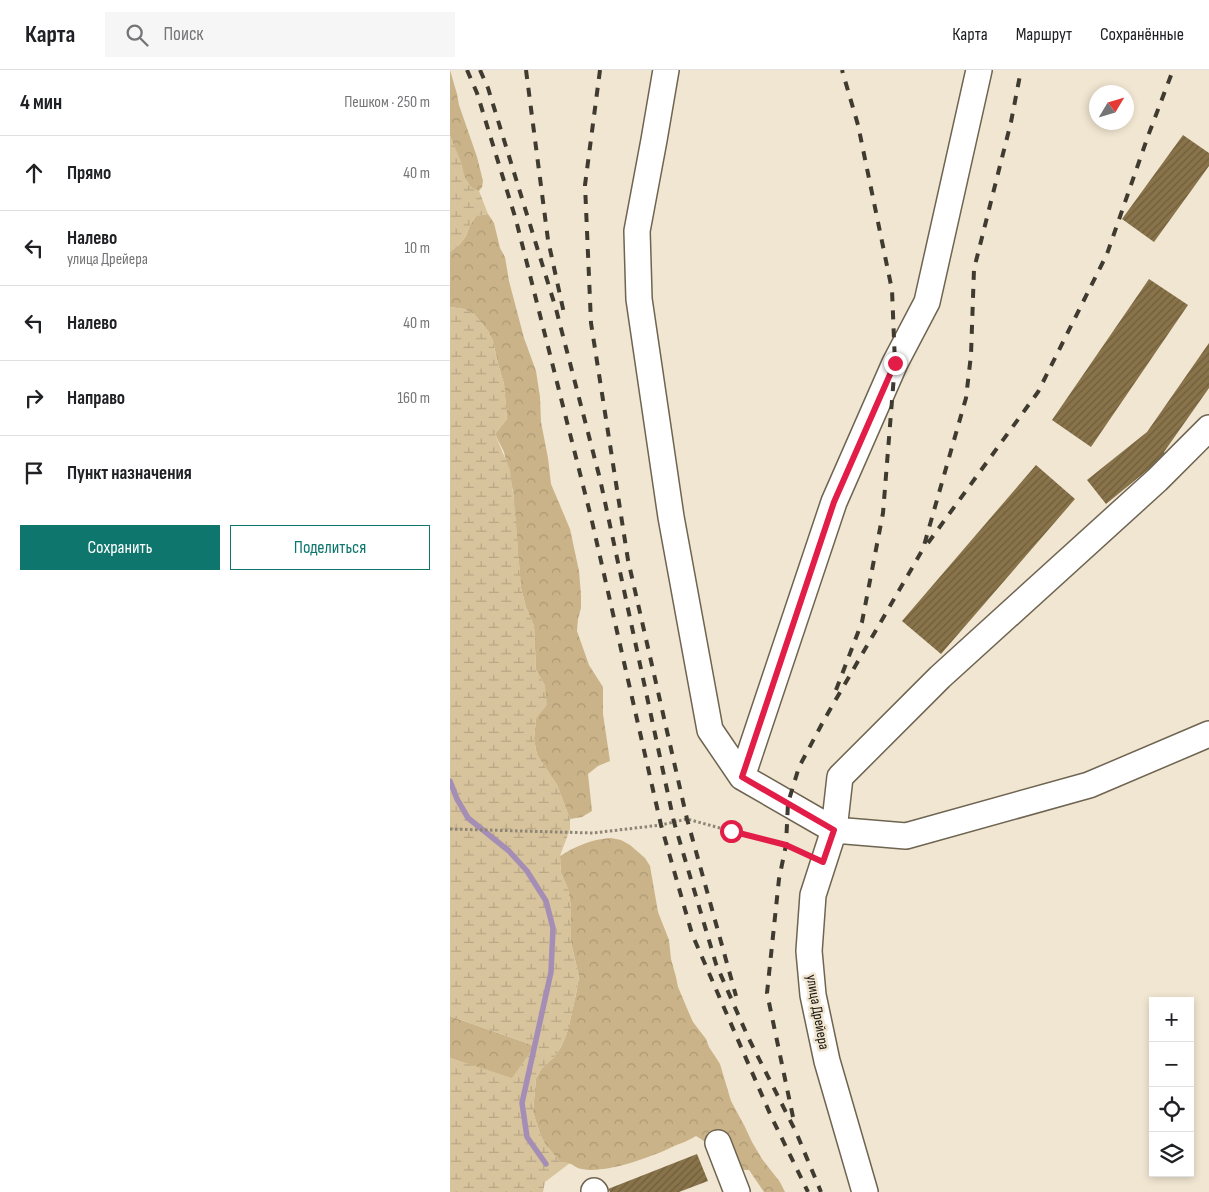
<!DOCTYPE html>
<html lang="ru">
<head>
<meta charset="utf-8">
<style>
  body { margin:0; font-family:"Sofia Sans Condensed",sans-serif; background:#f6f6f6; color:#202124 }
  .controls { position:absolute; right:15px; bottom:15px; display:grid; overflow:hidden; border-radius:0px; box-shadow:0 2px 8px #0003 }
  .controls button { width:45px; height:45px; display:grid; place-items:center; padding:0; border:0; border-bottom:1px solid #e0e0e0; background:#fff; color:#202124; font:25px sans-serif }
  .compass { position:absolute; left:639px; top:15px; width:45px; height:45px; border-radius:50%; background:#fff; box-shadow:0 2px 8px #0003; rotate:52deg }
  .stop { position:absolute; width:15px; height:15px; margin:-11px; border:4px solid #e11d48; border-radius:50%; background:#fff }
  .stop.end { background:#e11d48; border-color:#fff; box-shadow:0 1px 5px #0008 }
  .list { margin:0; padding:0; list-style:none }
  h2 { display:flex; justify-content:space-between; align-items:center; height:65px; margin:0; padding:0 20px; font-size:21px }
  h2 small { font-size:16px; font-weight:400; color:#757577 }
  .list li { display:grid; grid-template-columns:32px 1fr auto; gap:15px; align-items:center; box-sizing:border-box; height:75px; padding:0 20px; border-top:1px solid #e0e0e0 }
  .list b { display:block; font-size:19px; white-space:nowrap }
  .list p { margin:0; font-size:16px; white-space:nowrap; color:#757577 }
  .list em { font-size:16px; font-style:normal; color:#757577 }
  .actions { display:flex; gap:10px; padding:15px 20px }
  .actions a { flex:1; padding:11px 0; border:1px solid #0f766e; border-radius:0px; text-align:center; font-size:18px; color:#0f766e }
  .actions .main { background:#0f766e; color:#fff }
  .icon { flex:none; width:28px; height:28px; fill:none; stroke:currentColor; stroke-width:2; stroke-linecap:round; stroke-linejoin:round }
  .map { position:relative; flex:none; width:759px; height:1122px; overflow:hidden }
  header { display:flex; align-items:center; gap:30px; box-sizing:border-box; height:70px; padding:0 25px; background:#fff; border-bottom:1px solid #e0e0e0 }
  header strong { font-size:24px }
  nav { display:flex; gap:28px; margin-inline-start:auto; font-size:18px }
  .search { width:350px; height:45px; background:#f6f6f6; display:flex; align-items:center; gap:12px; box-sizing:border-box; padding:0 18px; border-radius:0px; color:#757577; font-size:19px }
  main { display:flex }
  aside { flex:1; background:#fff }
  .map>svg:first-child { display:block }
</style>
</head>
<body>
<header>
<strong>Карта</strong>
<div class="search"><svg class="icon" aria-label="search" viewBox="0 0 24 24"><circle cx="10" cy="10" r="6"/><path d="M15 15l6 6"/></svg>Поиск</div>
<nav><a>Карта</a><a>Маршрут</a><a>Сохранённые</a></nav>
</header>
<main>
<aside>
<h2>4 мин<small>Пешком · 250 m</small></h2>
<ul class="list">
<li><svg class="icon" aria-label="ahead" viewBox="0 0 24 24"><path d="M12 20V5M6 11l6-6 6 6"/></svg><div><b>Прямо</b></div><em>40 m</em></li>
<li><svg class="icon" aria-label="left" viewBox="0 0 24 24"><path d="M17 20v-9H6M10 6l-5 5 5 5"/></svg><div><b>Налево</b><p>улица Дрейера</p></div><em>10 m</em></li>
<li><svg class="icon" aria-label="left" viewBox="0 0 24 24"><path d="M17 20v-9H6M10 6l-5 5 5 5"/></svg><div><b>Налево</b></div><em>40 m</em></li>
<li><svg class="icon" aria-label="right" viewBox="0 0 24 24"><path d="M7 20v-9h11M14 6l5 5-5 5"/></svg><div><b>Направо</b></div><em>160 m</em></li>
<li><svg class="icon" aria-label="arrive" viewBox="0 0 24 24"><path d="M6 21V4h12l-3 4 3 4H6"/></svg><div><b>Пункт назначения</b></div></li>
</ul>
<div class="actions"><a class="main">Сохранить</a><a>Поделиться</a></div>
</aside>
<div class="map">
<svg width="759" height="1122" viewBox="0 0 759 1122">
  <defs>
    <pattern id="forest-crowns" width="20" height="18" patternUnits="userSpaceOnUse" patternTransform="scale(1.25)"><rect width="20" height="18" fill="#cab388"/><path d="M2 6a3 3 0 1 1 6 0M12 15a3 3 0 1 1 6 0" fill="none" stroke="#ad9974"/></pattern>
    <pattern id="wetland-marsh" width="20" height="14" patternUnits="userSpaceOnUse" patternTransform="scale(1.25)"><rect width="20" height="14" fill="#d7c39c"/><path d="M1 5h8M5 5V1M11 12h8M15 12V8" fill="none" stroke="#b8a785"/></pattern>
    <pattern id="building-hatch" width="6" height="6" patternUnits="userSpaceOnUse" patternTransform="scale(1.25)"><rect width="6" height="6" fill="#88734a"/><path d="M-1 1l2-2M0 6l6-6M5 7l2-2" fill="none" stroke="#6f5e3c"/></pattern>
  </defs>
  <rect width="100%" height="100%" fill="#f1e6d1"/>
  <path fill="url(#forest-crowns)" d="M0 0 7 24 9 35 27 87 33 111 32 117 29 121 22 119 14 107 12 98 0 66Z
    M38 144 44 153 50 178 55 187 59 211 74 268 86 301 90 327 91 352 98 388 101 414 120 459 129 501 131 525V538L128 549 127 561 139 595 153 617V644L160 691 148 696 138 704 142 741 132 747 120 749 107 715 87 685 84 669 86 649 95 616 86 600 84 556 76 537 71 518 63 421 54 382 45 364 57 349 54 314 48 294 43 271 38 261 24 244 14 239 0 237V182L10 174 16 166 20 155 26 146Z
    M161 768 171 770 180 775 195 788 200 796 208 842 219 870 221 889 226 907 228 917 239 943 243 952 256 969 259 977 270 994 281 1031 294 1055 302 1072 312 1089 330 1112 335 1122H314L299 1100C295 1100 290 1100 287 1098 271 1090 261 1074 246 1066 237 1072 227 1074 218 1079 198 1088 154 1104 132 1099 128 1099 125 1096 121 1094 118 1093 114 1093 110 1092L95 1074 90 1064 83 1042 86 1008 92 998 103 988 111 977 118 960 126 924 129 907 121 872V837L118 819 111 803 110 786C126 776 142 769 161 768Z
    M0 946 85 976 62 1009 0 988Z"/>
  <path fill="url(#wetland-marsh)" d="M0 66C3 75 8 83 11 92 15 105 14 116 29 121L38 144 26 146 20 155 16 166 10 174 0 182Z
    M0 237 14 239 24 244 38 261 43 271 48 294 54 314 57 349 45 364 60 400 65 439 71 518 76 537 84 556 86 600 95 616 97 635 86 649 84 669 87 685 107 715 120 749V759L110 786 111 803 118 819 121 837V872L129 907 126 924 118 960 111 977 103 988 92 998 86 1008 83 1042 90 1064 95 1074 110 1092 120 1093 95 1112 93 1122H0V988L62 1008 85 976 0 946V717L6 726 0 707Z"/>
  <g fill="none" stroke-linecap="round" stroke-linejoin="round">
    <path stroke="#a48eb6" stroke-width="5.5" d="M0 711 7 729 18 748 59 781 77 801 96 831 103 858 101 902 72 1033 77 1067 96 1094"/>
  </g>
  <path fill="url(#building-hatch)" d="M733 65 759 83V96L704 172 672 149Z
    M699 209 738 235 641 377 602 350Z
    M759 273V318L714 382 716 385 656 434 637 410 697 362Z
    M586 395 625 429 491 584 452 551Z
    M247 1084 258 1111 229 1122H160L158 1119Z"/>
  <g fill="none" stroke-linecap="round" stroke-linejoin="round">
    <g stroke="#6e6451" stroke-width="28">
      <path id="minor" d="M216 0 204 70 187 161 189 229 221 447 260 660 292 707 384 760 456 766 639 715 759 664
        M292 707 384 432 445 293 477 232 529 0
        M268 1073 287 1122
        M144 1121 145 1122
        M415 1122 377 991 363 925 359 881 363 825 384 760 390 707 490 607 707 410 759 358"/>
    </g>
    <path stroke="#8d8576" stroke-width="3" stroke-dasharray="2.5 2.5" stroke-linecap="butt" d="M0 759 143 763 211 755 237 749 281 761 336 775 355 784"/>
    <use href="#minor" stroke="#fff" stroke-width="25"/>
    <path stroke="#403b31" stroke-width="4" stroke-dasharray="9 9" stroke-linecap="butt" d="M17 0 27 23 66 150 141 447 211 755 242 864 321 1046 358 1122
      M30 0 38 18 106 239 150 409 224 752 266 894 298 967 346 1062 371 1122
      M76 0 98 170 115 248
      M150 0 135 115 141 253 178 490 237 749 286 926
      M478 473 588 322 657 184 698 66 723 0
      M386 620 412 552 433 443 445 293 442 220 408 55 392 0
      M343 1047 317 923 329 809 336 775 338 733 349 697 374 650 473 479 516 328 521 285 524 199 561 52 571 0"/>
  </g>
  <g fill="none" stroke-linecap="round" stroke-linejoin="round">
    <path stroke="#e11d48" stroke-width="6" d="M281 761 336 775 373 792 384 760 292 707 384 432 445 293"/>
  </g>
  <g text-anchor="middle" stroke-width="5" stroke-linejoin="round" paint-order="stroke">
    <g font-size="15" fill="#1d1911" stroke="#f1e6d1">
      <text transform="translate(368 942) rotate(80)" y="5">улица Дрейера</text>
    </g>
  </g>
</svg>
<div class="controls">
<button>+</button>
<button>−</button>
<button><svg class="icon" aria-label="locate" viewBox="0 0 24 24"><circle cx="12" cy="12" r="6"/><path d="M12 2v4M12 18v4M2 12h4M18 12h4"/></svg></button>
<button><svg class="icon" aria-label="layers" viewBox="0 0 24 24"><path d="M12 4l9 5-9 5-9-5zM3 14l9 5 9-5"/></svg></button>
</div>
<svg class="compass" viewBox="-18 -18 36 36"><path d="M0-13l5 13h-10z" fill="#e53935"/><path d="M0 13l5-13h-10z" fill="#757577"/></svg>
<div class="stop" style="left:281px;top:761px"></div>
<div class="stop end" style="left:445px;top:293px"></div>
</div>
</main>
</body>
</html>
